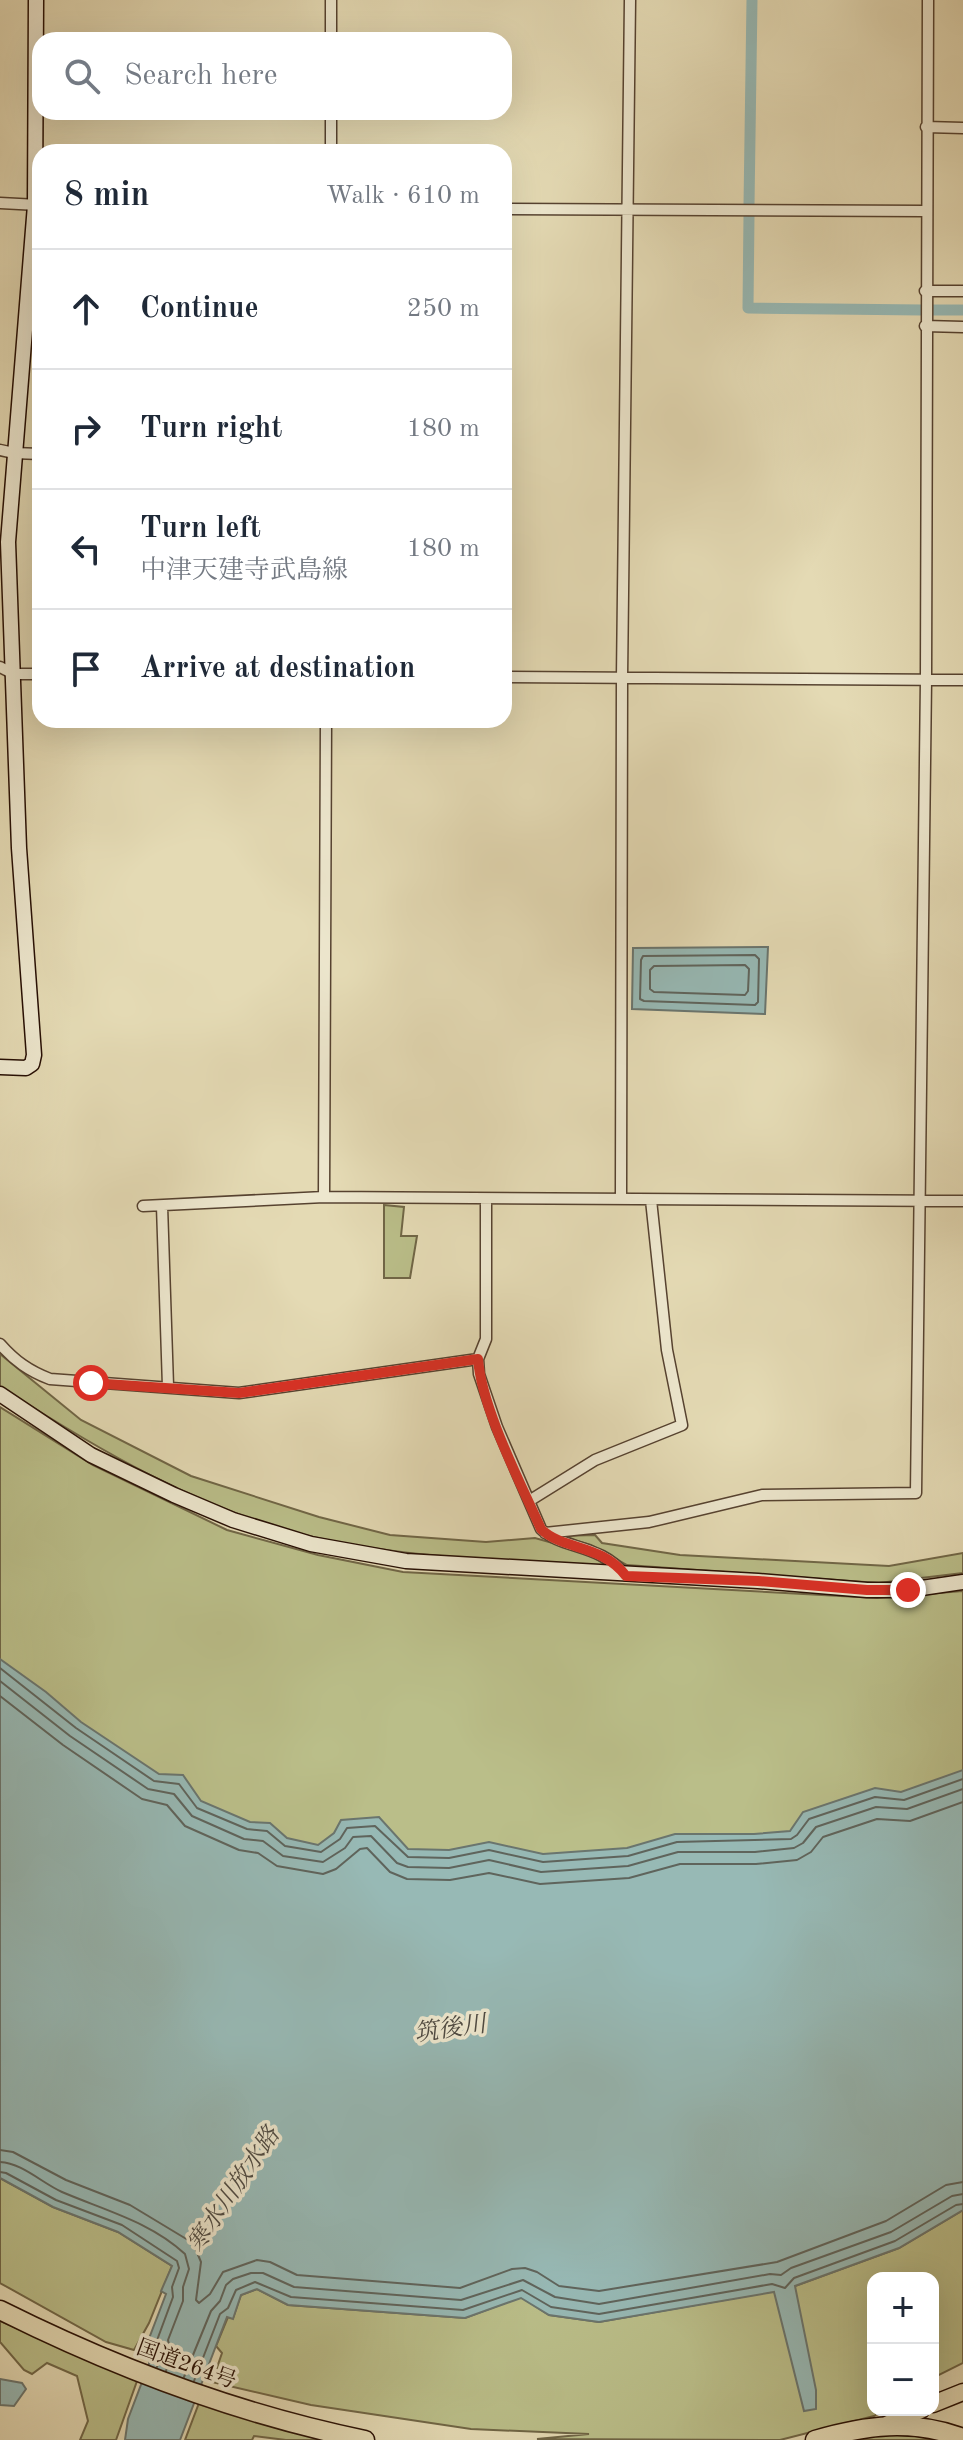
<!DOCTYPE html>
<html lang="en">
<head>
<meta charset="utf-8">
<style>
  body { margin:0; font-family:"Old Standard TT","Noto Serif JP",serif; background:#f2f2f3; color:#1f2937 }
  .controls { position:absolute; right:24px; bottom:24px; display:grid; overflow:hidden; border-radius:16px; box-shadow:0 8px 32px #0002 }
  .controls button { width:72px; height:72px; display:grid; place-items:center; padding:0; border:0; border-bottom:2px solid #e0e1e3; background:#fff; color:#1f2937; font:40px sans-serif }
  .stop { position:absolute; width:24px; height:24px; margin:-18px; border:6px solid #d93025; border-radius:50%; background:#fff }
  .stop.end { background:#d93025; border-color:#fff; box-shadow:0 2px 8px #0008 }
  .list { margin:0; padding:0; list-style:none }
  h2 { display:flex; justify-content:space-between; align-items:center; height:104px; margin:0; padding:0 32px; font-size:34px }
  h2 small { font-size:26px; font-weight:400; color:#747a83 }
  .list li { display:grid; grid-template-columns:52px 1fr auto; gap:24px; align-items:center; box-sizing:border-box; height:120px; padding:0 32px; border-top:2px solid #e0e1e3 }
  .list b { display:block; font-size:30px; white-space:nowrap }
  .list p { margin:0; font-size:26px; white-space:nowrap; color:#747a83 }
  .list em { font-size:26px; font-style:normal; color:#747a83 }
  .icon { flex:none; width:44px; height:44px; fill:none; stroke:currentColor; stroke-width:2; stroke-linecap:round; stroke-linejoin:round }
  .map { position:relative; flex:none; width:963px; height:2440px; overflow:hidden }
  .search { position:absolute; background:#fff; box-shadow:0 8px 32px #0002; left:32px; top:32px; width:480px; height:88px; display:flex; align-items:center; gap:20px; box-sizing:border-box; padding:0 28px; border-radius:24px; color:#747a83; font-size:30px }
  .panel { position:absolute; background:#fff; box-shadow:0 8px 32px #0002; left:32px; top:144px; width:480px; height:584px; border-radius:24px }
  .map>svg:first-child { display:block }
</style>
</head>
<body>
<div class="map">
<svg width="963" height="2440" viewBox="0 0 963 2440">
  <rect width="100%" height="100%" fill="#e4dab4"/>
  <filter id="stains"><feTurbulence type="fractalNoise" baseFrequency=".0025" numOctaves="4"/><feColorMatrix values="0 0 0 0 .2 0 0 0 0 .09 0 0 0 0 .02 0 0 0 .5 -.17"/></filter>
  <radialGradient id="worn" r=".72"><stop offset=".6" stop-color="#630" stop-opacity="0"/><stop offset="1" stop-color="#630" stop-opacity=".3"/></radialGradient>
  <path fill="#babe89" stroke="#706646" stroke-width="2" d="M384 1205 404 1207 401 1236H417L410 1278H384Z
    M0 1354 81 1420 191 1476 319 1517 390 1535 486 1542 535 1538 588 1553 608 1567C507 1560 404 1559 305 1535 197 1508 97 1449 4 1389L0 1386Z
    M0 1407 93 1465 227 1530 318 1555 403 1572 877 1598 963 1591V1806L869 1836 379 1872 247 1834 0 1670Z
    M595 1535 602 1543 680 1555 889 1566 963 1553V1573L879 1583 627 1565 591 1545 559 1536Z
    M0 2178 53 2207 118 2232 172 2266 149 2323 134 2350 106 2342 0 2283Z
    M963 2210V2363L933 2378V2278H873V2410H884L874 2416 780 2440 537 2439 589 2434 471 2429 311 2405 212 2382 222 2353 216 2346 228 2317 233 2318 241 2295 257 2289 288 2305 465 2318 521 2297 549 2315 599 2322 775 2291 778 2305 795 2286 899 2248Z
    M0 2321 137 2381 116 2440H80L88 2421 77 2376 47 2363 32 2374 24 2370 0 2342Z
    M199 2403 332 2440H286L254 2436 252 2440H185Z
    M877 2432 917 2433 947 2440H839Z"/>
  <path fill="#97b9b5" stroke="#6a756e" stroke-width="2" d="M768 947 765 1014 632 1009 633 948Z
    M0 1659 46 1692 81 1722 159 1774 183 1775 201 1801 250 1822 270 1823 287 1838 318 1845 334 1833 341 1820 379 1817 408 1849 449 1850 489 1842 543 1854 627 1848 675 1834H754L790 1831 803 1812 875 1788 901 1792 963 1770V2210L899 2248 795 2286 816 2390V2409L804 2411 774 2292 599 2322 549 2315 521 2298 465 2318 288 2305 257 2289 241 2295 233 2319 227 2317 180 2440H125L128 2419 153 2353 145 2349 166 2294 161 2291 172 2266 118 2232 53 2207 0 2178Z
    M0 2379 22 2383 26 2389 14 2406 0 2405Z"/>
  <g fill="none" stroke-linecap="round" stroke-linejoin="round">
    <path stroke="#5f645c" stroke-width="2" d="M755 955 759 959 758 1002 755 1005 644 1001 640 999 641 960 643 956Z
      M745 965 749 969 748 991 745 995 654 992 650 989V970L654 966Z
      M0 1668 76 1728 154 1781 179 1784 197 1808 247 1829 267 1831 285 1846 321 1852 340 1839 347 1828 375 1826 408 1857 449 1858 489 1850 543 1862 628 1856 677 1842 791 1839 797 1835 809 1819 875 1797 904 1800 963 1779
      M0 1681 70 1736 148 1789 174 1794 192 1816 244 1839 263 1841 283 1856 323 1862 345 1848 353 1837 371 1836 397 1863 408 1867 449 1868 489 1860 541 1872 628 1866 678 1852H755L794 1848 803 1843 816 1827 876 1807 907 1809 963 1789
      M0 1696 63 1745 142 1799 167 1805 185 1826 239 1850 258 1853 277 1866 323 1874 336 1869 360 1849 367 1848 390 1872 407 1879 450 1880 489 1873 540 1884 629 1878 680 1864H756L797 1860 811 1852 823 1837 877 1819 910 1821 963 1802
      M0 2150 13 2152 66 2180 130 2205 188 2240 196 2250 201 2262 196 2300 199 2303 210 2294 223 2272 257 2260 270 2262 297 2275 460 2288 512 2269 525 2268 537 2272 559 2286 599 2291 777 2262 886 2221 946 2185 963 2182
      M0 2162C22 2163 42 2183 62 2192 104 2210 151 2222 185 2254L189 2269 183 2287V2301L168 2340 171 2354 166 2371
      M0 2172 6 2173 56 2200 122 2225 177 2261 179 2268 172 2287 173 2297 156 2343 161 2354 157 2367
      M184 2377 211 2311 220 2301 226 2285 233 2279 251 2273H263L294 2287 461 2300 523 2280 555 2297 599 2304 770 2274 781 2275 791 2268 891 2232 952 2196 963 2194
      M194 2381 220 2314 228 2308 236 2290 255 2282 291 2297 463 2310 522 2290 551 2307 599 2314 772 2284 785 2288 794 2278 895 2241 956 2205 963 2204"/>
    <path stroke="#97b9b5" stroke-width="11" d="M749 205 752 0
      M749 215 748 308 922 310
      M932 310H963"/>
    <g stroke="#564230" stroke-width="13">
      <path id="street" d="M331 40V0
        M926 127 963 128
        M331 152V112
        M0 203 38 205
        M504 209 925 211
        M925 291H963
        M925 326 963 327
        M0 450 14 453 40 454
        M0 667 14 674H40
        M504 677 963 680
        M324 1197 326 720
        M621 1197 622 678 630 0
        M486 1199V1339L478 1359 479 1374 497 1427 541 1529C561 1549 602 1544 625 1575
        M143 1206 324 1197 963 1201
        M162 1206 168 1386
        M0 1344C15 1361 29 1371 50 1379L239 1393 478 1359
        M529 1501 595 1460 682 1425 667 1350 651 1200
        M545 1533 649 1522 762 1495 916 1493 926 680 928 0"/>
    </g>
    <g stroke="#270f04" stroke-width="17">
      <path id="secondary" d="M0 1067 26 1068 32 1064 34 1055 19 848 8 542 35 205 36 0
        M0 1394 91 1455 174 1495 233 1520 311 1544 406 1561 758 1581 867 1590H908L963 1582"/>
    </g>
    <g stroke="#270f04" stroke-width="19">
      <path id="primary" d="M933 2404 963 2392
        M888 2424 921 2410"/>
    </g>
    <g stroke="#270f04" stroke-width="21">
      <path id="highway" d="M0 2310C116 2368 238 2414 365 2440
        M815 2440C866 2425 912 2419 963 2438"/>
    </g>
    <use href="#street" stroke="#ede7ce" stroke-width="10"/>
    <use href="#secondary" stroke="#ede7ce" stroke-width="14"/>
    <use href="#primary" stroke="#e4dab4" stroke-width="16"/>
    <use href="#highway" stroke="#e4dab4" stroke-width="18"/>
  </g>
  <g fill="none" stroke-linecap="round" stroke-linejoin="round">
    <path stroke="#d93025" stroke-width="10" d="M91 1383 239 1393 478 1359C482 1409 520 1482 541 1529 562 1550 602 1544 626 1576L758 1581 867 1590H908"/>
  </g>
  <g text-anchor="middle" stroke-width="7" stroke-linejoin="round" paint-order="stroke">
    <g font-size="22" fill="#270f04" stroke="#ede7ce">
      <text transform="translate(187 2363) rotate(20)" y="8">国道264号</text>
    </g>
    <g font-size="24" font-style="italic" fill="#4e4a42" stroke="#ede7ce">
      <text transform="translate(450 2028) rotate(-8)" y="8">筑後川</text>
      <text transform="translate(233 2189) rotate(-56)" y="8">寒水川放水路</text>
    </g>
  </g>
  <rect width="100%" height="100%" filter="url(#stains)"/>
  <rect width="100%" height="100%" fill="url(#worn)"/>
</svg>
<div class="controls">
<button>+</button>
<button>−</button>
</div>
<div class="stop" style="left:91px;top:1383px"></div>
<div class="stop end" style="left:908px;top:1590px"></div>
<div class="search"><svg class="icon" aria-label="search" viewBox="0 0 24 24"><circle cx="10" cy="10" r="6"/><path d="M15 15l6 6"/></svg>Search here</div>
<section class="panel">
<h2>8 min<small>Walk · 610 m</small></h2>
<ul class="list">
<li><svg class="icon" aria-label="ahead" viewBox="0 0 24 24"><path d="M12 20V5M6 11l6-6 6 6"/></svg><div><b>Continue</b></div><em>250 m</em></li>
<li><svg class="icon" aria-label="right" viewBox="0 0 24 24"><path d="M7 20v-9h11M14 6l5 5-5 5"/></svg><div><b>Turn right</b></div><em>180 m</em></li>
<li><svg class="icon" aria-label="left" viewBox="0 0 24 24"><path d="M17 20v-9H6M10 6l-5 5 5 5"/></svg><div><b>Turn left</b><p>中津天建寺武島線</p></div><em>180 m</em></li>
<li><svg class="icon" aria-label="arrive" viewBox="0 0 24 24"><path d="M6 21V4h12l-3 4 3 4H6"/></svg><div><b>Arrive at destination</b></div></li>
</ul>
</section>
</div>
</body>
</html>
